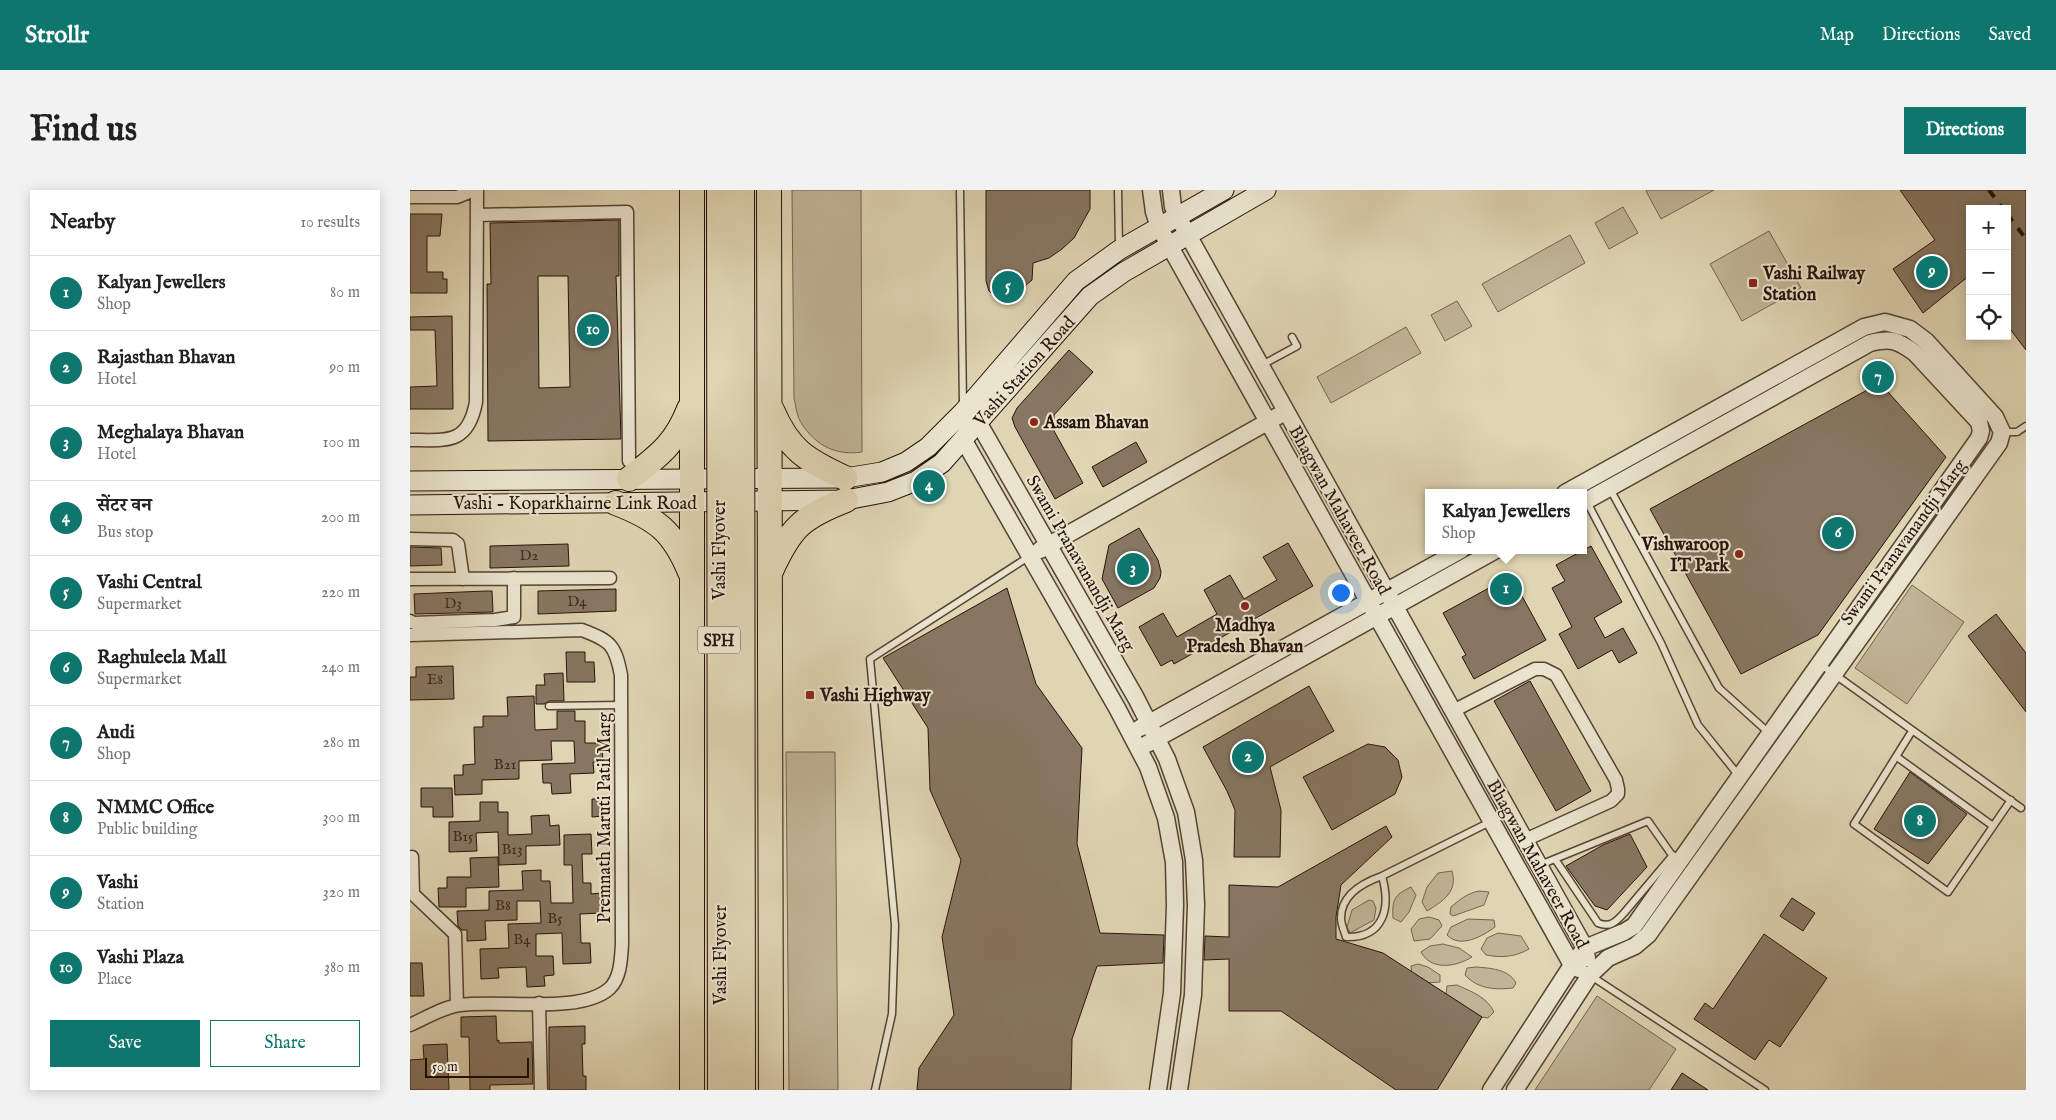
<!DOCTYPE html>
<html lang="en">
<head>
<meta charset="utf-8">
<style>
  body { margin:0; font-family:"IM FELL English","Noto Serif Devanagari",serif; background:#f2f2f2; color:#222 }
  .controls { position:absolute; right:15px; top:15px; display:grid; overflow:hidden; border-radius:0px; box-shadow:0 2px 12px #0003 }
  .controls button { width:45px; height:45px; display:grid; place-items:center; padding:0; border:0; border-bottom:1px solid #e0e0e0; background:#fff; color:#222; font:25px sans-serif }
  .scale { position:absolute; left:15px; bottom:12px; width:104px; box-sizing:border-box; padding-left:5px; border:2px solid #27120a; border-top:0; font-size:14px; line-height:18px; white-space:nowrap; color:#27120a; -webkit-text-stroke:4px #eae4ce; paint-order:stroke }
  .you { position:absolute; left:930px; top:402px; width:18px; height:18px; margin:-12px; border:4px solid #fff; border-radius:50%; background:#1a73e8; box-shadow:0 0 0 8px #1a73e833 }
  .badge { display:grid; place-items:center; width:32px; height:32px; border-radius:50%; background:#0f766e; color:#fff; font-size:16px; font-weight:700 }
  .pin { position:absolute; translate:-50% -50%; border:2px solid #fff; box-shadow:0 1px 5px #0006 }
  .popup { position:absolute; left:1015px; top:299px; width:162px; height:65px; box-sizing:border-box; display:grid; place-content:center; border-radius:0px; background:#fff; filter:drop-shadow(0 1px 4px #0005); font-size:16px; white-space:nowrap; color:#767676 }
  .popup b { font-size:19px; color:#222 }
  .popup::after { content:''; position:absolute; left:50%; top:100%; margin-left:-10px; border:10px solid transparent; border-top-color:#fff }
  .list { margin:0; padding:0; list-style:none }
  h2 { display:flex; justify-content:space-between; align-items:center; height:65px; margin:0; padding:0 20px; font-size:21px }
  h2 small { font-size:16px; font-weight:400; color:#767676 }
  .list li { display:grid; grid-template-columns:32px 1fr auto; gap:15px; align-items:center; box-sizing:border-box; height:75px; padding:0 20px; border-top:1px solid #e0e0e0 }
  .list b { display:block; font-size:19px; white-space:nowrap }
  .list p { margin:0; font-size:16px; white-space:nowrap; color:#767676 }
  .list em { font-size:16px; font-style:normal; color:#767676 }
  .actions { display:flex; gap:10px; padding:15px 20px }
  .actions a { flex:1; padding:11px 0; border:1px solid #0f766e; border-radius:0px; text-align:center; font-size:18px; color:#0f766e }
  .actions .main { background:#0f766e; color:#fff }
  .icon { flex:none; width:28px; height:28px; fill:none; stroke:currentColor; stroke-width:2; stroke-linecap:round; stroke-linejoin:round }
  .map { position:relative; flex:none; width:1616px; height:900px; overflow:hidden; border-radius:0px }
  header { display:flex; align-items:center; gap:30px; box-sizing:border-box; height:70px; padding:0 25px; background:#0f766e; color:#fff }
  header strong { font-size:24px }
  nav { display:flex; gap:28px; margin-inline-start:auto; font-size:18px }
  .intro { display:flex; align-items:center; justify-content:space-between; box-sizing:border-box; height:120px; padding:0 30px }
  h1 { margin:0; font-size:35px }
  .button { padding:12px 22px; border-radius:0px; background:#0f766e; color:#fff; font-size:18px; font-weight:700 }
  main { display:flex; gap:30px; padding:0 30px }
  aside { flex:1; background:#fff; border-radius:0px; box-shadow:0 2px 12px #0003 }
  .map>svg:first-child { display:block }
</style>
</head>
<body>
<header>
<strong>Strollr</strong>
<nav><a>Map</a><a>Directions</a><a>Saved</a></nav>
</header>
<div class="intro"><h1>Find us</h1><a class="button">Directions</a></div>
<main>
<aside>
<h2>Nearby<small>10 results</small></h2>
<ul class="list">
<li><span class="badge">1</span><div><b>Kalyan Jewellers</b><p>Shop</p></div><em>80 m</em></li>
<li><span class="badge">2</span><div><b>Rajasthan Bhavan</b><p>Hotel</p></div><em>90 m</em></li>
<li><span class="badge">3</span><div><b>Meghalaya Bhavan</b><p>Hotel</p></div><em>100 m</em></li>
<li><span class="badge">4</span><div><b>सेंटर वन</b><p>Bus stop</p></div><em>200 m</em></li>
<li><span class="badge">5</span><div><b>Vashi Central</b><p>Supermarket</p></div><em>220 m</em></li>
<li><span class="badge">6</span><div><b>Raghuleela Mall</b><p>Supermarket</p></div><em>240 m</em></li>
<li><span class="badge">7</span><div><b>Audi</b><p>Shop</p></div><em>280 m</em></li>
<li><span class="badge">8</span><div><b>NMMC Office</b><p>Public building</p></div><em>300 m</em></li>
<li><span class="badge">9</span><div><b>Vashi</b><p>Station</p></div><em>320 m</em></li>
<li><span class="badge">10</span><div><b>Vashi Plaza</b><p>Place</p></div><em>380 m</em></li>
</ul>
<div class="actions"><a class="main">Save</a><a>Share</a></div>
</aside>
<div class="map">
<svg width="1616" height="900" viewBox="0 0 1616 900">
  <rect width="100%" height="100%" fill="#dfd5b3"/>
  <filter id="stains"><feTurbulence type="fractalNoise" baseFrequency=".004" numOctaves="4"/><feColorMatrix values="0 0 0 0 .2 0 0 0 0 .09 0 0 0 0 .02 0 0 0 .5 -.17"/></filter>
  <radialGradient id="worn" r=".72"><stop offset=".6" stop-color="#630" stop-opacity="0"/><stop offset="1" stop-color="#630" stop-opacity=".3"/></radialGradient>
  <path fill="#c0b496" stroke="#746350" d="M382 0H451L452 262C427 266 406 256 392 234 387 228 386 216 384 208Z
    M1238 0H1304L1251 29 1236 1Z
    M1213 17 1228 43 1199 59 1185 33Z
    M1359 41 1391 98 1332 131 1300 74Z
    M1160 45 1175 73 1088 122 1072 94Z
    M1047 111 1062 136 1035 151 1021 125Z
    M996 137 1011 163 921 213 907 187Z
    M1502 395 1554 432 1497 514 1445 478Z
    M376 562H425L428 900H379Z
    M1042 681C1048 702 1033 711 1017 721L1012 712 1017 697 1028 683Z
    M1001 697 1006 705 999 722 991 732 983 728C982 710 984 705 1001 697Z
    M1069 701 1079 702 1074 715 1043 726 1040 724 1041 717C1049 710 1058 703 1069 701Z
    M959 710 963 711 966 718 964 730 940 743 937 737 942 720Z
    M1019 727 1029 730 1032 736 1020 749 1004 751 1001 739 1009 729Z
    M1058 729 1084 730 1085 737C1073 746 1050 759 1037 745L1041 737Z
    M1088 743 1111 746 1119 759C1105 767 1092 768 1076 765L1071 759 1077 748Z
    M1033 754 1049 758 1062 767C1046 777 1021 781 1011 762L1020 756Z
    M1008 774 1018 777 1030 785V792L1014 793 1002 786 1001 776Z
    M1066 777C1079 778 1099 779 1106 793L1103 798C1084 800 1068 799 1055 785L1057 778Z
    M1047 795C1062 802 1077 807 1084 822L1078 828 1064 826 1036 804 1037 796Z
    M1187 806 1266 859 1239 900H1125Z"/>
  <path fill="#877762" stroke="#27120a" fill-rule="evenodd" d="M576 0H680V19L664 48 652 59 639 68 623 73 622 90 603 106 594 109 586 107 579 101 576 91Z
    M1490 0H1616V160L1597 135V19H1560V85L1513 123 1483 79 1525 50Z
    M0 24H32L30 46H17V82H33V89H37V103H0Z
    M209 30V86H206L211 249 78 251 77 94H81L80 33ZM128 86H158L160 197 129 198Z
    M42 126 43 219H0V197L27 196 25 140H0V127Z
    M659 160 683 182 644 225V241L673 293 645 309 605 237 602 228 607 218Z
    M1470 193 1536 267 1408 445 1331 484 1240 319Z
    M726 252 737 272 693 297 682 277Z
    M729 338 748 370 751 382 750 388 744 398 708 418 692 389 699 355Z
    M878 353 903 396 764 474 762 470 751 476 729 437 753 423 767 447 807 424 794 400 820 385 834 409 867 390 853 367Z
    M158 354 159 376 80 378V356Z
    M1181 356 1212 412 1184 428 1195 448 1213 438 1227 463 1209 473 1202 460 1168 479 1149 444 1162 437 1142 398 1155 391 1146 375Z
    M0 357 31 358 32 375 0 376Z
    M1101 386 1136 450 1064 489 1052 467 1056 465 1033 423Z
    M597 398 626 494 672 558 667 654 690 743 754 745 753 773 687 776 662 849 661 900H507L509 878 544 825 532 747 551 670 520 600 518 538 473 468Z
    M206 399V421L128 424V401Z
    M76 401H82L83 422 5 424 4 404Z
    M1586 424 1616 463V522L1558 446Z
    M156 462H175V472H184L185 492H157Z
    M43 476 44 509 0 510V487H6V477Z
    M153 483 154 511H139L134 514H126V495H135L134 484Z
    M1120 491 1181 601 1146 621 1084 511Z
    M899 496 924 541 860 577 871 620 870 667H824L825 620 817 601 793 557Z
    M124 506 125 540 147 539V521H165V531H175V553H192L193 572H183L184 583 160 584 161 603 142 604 141 593H133L132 574 165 573 164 551H141L142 570 109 571V589L72 590V604L45 605 44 585H53V575L65 574 64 537H73V526H98L97 507Z
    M958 554 975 557 988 570 992 587 985 604 922 640 893 587Z
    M1500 582 1557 624 1518 674 1464 639Z
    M11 598H42L43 627H23V617H11Z
    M182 609H193V626L182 627Z
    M70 612H88V622H98V645L122 644 121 626 139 625 140 636 149 635 150 655 116 656V674L89 675 88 642 66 643 67 661 39 662V632L70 631Z
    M976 636 982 647 931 695 926 727V749L973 763 1072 827 1027 900H986L871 821H819V769L794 770 795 746 819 747V695L868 697Z
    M181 644 182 664H172L173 693H181V704L191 703V723L170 724 171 753H180L181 773 153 774 152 743 126 744V766H143L144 785 134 786 135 796 117 797 116 777 88 778 89 788 71 789 70 759 99 758 98 734 131 733 130 711H107V730L75 731 76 750 57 751V740H52L48 736 47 721 79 720V701L113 700 112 681 131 680V691H140L141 713H163L162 675H154V645Z
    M1220 644 1237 677 1197 720 1185 716 1156 676 1193 655Z
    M88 667 89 697 56 698V717H29L28 698H37V687H61L60 668Z
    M1382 708 1405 723 1393 741 1370 726Z
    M1354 744 1417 788 1370 857 1359 850 1345 870 1284 829 1295 813 1303 819Z
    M0 773H12L14 806H0Z
    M86 826 87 851 89 850V853L122 852 123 894 80 895V900H60L59 847H51V827Z
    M175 836V854H172L173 886H176V900H139V837Z
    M37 854 39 900H0V870L14 869 13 855Z
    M1272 883 1298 900H1261Z"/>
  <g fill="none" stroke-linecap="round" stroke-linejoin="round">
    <g stroke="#554334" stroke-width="9">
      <path id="service" d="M550 0 553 215
        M708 0 709 56
        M852 175 887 156 882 147
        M1593 242H1607L1616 236
        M1200 299 1309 498 1359 543
        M1177 312 1251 453 1288 535 1329 586
        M1410 474 1611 618
        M139 516 211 515
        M1502 541 1444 634 1538 702 1601 610
        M1487 567 1583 636
        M1145 669 1188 733C1200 738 1206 732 1214 723L1263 665
        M1130 675 1238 631 1264 668
        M972 686C952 693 931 705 931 728 931 734 934 741 936 747 974 748 981 718 972 686L1080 632
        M1181 786 1355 900
        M465 900 482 824 485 735 460 469 620 366"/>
    </g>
    <g stroke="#554334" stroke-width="15">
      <path id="minor" d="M0 7H47L64 0
        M67 25 217 22 219 271
        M0 250C37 250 58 255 66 212L67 0
        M0 349 43 350 48 354 53 389
        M0 389 200 388
        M0 431 4 433 85 430 104 427V388
        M0 445 172 440C201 451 205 455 211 485L212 754C211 768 211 787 200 798 171 825 90 809 50 815 33 817 16 828 0 835
        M1043 521 1125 479H1134L1146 485 1206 590 1208 599V604L1201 611 1115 650
        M2 667 3 704 45 744 47 815
        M129 813 131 900"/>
    </g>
    <g stroke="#554334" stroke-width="19">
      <path id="tertiary" d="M741 0 744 22 749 37 1162 775 1169 779
        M761 0 763 17 768 27 1175 758 1177 768
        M568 232 726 508 757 569 776 622 784 670 786 715 783 805 769 900
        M553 249 707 518 738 577 756 628 764 672 765 715 762 803 748 900
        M630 360 868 226
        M730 538 1051 360
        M737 554 1086 360
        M1081 900 1162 775 1175 758 1214 742 1224 736 1569 248 1571 241 1569 232 1505 163C1487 150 1481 148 1460 153L1174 312
        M1105 900 1180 785 1198 768 1225 756 1238 745 1589 253 1592 242 1585 227 1516 151 1500 139 1475 132 1454 137 1155 303"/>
    </g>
    <g stroke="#27120a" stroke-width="21">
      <path id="secondary" d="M0 291 435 288 472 282 496 272 518 257 553 222 666 91 709 60 814 0
        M0 315 436 310 478 302 506 291 532 273 680 106 714 82 856 0"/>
    </g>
    <g stroke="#27120a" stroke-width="26">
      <path id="motorway" d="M282 0V900
        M359 0 361 900
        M362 220C379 260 396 270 435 288
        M219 289C248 266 265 255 279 219
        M206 313C247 329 263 341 280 382
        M361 381C381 337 392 327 436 310"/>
    </g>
    <use href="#service" stroke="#eae4ce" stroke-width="6"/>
    <use href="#minor" stroke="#eae4ce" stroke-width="12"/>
    <use href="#tertiary" stroke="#eae4ce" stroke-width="16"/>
    <use href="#secondary" stroke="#eae4ce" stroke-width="19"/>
    <use href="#motorway" stroke="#dfd5b3" stroke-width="24"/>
    <path stroke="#27120a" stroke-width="4" stroke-dasharray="9 9" stroke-linecap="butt" d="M1579 0 1593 19
      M1597 24 1616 49"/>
    <g stroke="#27120a" stroke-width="26" stroke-linecap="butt">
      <path id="motorway-bridge" d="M309 0 310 900
        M332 0 333 900"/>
    </g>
    <use href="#motorway-bridge" stroke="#dfd5b3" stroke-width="24"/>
  </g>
  <g fill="#8f2418" stroke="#eae4ce" stroke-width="2">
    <rect x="1338" y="88" width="10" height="10" rx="2.5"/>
    <circle cx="624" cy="232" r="5"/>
    <circle cx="1329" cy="364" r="5"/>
    <circle cx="835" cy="416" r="5"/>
    <rect x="395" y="500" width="10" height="10" rx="2.5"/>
  </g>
  <g text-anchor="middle" stroke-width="4" stroke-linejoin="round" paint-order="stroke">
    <g font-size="15" fill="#3f2b20">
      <text x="119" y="370">D2</text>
      <text x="167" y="416">D4</text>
      <text x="43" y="418">D3</text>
      <text x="25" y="494">E8</text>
      <text x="95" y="579">B21</text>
      <text x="53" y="651">B15</text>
      <text x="102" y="664">B13</text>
      <text x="93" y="720">B8</text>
      <text x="145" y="733">B5</text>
      <text x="112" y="754">B4</text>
    </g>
    <rect fill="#eae4ce" stroke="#625145" stroke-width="1" x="288" y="436.5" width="42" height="27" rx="4"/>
    <g font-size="16" font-weight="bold" fill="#27120a">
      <text x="309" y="456">SPH</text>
    </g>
    <g font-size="18" font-weight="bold" fill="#27120a" stroke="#eae4ce" text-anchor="start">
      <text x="1353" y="89">Vashi Railway<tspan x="1353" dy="21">Station</tspan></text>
      <text x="634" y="238">Assam Bhavan</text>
      <text x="1319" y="360" text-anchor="end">Vishwaroop<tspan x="1319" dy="21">IT Park</tspan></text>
      <text x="835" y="441" text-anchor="middle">Madhya<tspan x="835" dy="21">Pradesh Bhavan</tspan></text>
      <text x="410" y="511">Vashi Highway</text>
    </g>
    <g font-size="18" fill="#27120a" stroke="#eae4ce">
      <text transform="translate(614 181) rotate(-48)" y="6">Vashi Station Road</text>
      <text x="165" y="319">Vashi - Koparkhairne Link Road</text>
      <text transform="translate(930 320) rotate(61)" y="6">Bhagwan Mahaveer Road</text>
      <text transform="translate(1493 352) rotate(-54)" y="6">Swami Pranavanandji Marg</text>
      <text transform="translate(309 360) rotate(-90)" y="6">Vashi Flyover</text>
      <text transform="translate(671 373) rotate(60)" y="6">Swami Pranavanandji Marg</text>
      <text transform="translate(194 628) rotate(-90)" y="6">Premnath Maruti Patil Marg</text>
      <text transform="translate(1128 674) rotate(61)" y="6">Bhagwan Mahaveer Road</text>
      <text transform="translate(310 765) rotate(-90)" y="6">Vashi Flyover</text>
    </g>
  </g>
  <rect width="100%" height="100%" filter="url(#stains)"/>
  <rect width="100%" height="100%" fill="url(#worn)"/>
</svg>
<div class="controls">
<button>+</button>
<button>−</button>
<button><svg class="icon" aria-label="locate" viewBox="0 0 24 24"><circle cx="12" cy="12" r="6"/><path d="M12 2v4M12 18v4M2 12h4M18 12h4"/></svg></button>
</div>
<div class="scale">50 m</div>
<div class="you"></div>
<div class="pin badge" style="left:1096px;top:399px">1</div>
<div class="popup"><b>Kalyan Jewellers</b>Shop</div>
<div class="pin badge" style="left:838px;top:567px">2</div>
<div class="pin badge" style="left:723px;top:379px">3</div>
<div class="pin badge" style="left:519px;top:296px">4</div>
<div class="pin badge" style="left:598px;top:97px">5</div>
<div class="pin badge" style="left:1428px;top:343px">6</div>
<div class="pin badge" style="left:1468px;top:187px">7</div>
<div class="pin badge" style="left:1510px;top:631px">8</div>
<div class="pin badge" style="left:1522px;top:82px">9</div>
<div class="pin badge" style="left:183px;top:140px">10</div>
</div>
</main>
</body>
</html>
